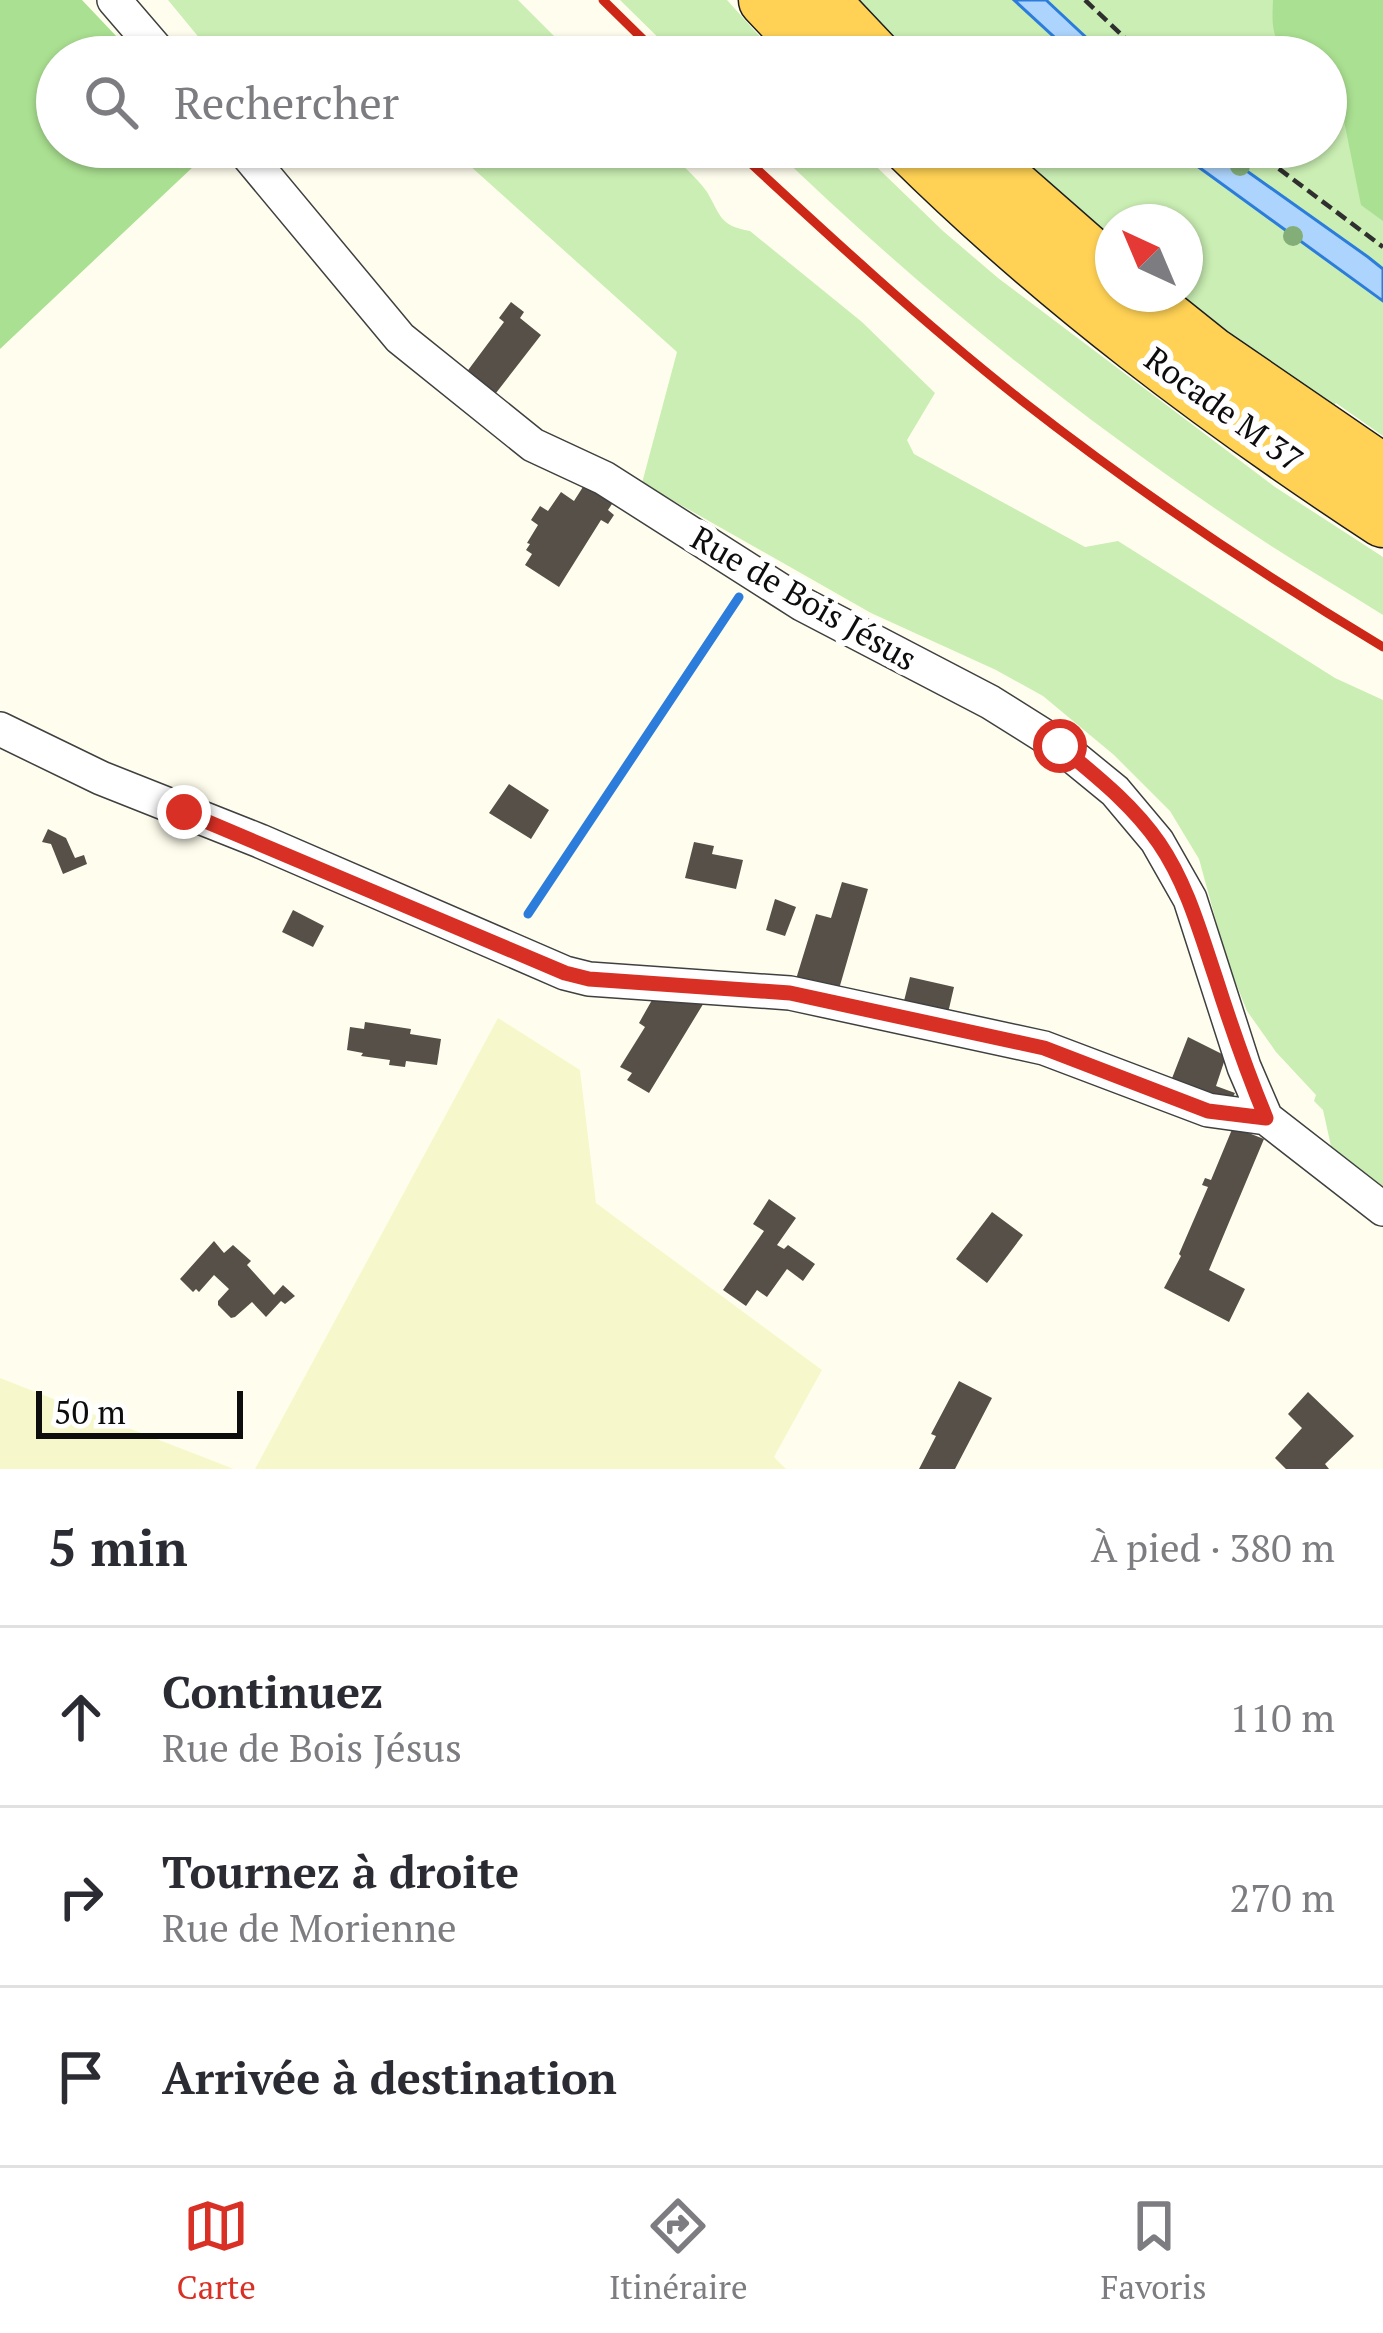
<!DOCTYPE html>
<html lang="fr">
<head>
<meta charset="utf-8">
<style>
  body { margin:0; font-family:"PT Serif",serif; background:#f7f7f7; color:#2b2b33 }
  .compass { position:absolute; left:1095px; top:204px; width:108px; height:108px; border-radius:50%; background:#fff; box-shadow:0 3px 9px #0004; rotate:316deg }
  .scale { position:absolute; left:36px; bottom:30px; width:207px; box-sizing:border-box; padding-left:12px; border:6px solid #0d0d0d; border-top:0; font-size:33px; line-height:42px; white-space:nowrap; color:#0d0d0d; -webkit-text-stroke:9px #fff; paint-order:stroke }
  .stop { position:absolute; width:36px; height:36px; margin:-27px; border:9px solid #d93025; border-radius:50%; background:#fff }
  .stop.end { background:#d93025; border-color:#fff; box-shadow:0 3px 12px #0008 }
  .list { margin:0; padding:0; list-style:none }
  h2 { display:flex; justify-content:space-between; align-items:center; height:156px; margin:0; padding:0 48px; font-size:51px }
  h2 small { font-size:39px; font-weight:400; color:#7c7c81 }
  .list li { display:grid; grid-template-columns:78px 1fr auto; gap:36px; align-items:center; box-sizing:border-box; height:180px; padding:0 48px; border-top:3px solid #e1e1e2 }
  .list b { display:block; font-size:45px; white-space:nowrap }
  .list p { margin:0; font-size:39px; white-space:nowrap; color:#7c7c81 }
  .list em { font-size:39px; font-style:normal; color:#7c7c81 }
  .icon { flex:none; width:66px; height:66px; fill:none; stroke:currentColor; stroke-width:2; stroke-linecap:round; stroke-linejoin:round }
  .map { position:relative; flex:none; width:1383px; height:1469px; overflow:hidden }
  .search { position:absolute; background:#fff; box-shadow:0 3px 9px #0004; left:36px; right:36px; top:36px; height:132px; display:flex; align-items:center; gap:30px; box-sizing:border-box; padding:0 42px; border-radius:66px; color:#7c7c81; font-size:45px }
  .sheet { height:696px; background:#fff }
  nav { display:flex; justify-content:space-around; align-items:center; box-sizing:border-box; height:168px; border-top:3px solid #e1e1e2; background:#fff; font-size:33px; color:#7c7c81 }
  nav a { display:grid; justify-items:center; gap:6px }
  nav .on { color:#d93025 }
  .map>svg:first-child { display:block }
</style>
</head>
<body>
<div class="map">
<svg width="1383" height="1469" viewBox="0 0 1383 1469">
  <rect width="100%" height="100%" fill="#fffeee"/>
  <path fill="#f6f8cb" d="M498 1018 580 1070 596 1203 822 1370 774 1457 786 1469H255Z
    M0 1378 69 1405 234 1469H0Z"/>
  <path fill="#caeeb3" d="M168 0H518L575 57H215Z
    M620 0H727L778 57H678Z
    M854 0H1016L1098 57H914Z
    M1046 0H1383V436L1336 403 1332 407 1177 294H1185V222H1113V245L1010 147H1326V57H1107Z
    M449 147H663C677 161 696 176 707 192 721 216 720 226 750 231L862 322 935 393 907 440 914 454 1085 547 1118 541 1335 678 1383 700V1187L1331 1146 1323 1110 1314 1101 1316 1095 1276 1052 1247 1011 1227 961 1199 859 1170 811 1114 755 1043 696 996 670 871 613 642 483 677 352Z
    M772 147H856L943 231 998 278 1275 487 1383 557V615C1334 584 1283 555 1235 522 1070 411 914 285 772 147Z"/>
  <path fill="#aae091" d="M0 0H82L136 57H57V147L212 149 0 349Z
    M1273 0H1383V221L1361 205 1341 106 1326 84V57H1289C1271 37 1272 25 1273 0Z"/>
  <path fill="#add4fc" stroke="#2c7ddb" stroke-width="3" d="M1014 0H1046L1107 57H1076Z
    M1171 147H1213L1368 257 1383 269V301Z"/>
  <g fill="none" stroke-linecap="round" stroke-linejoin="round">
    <path stroke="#2c7ddb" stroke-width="9" d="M528 914 739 597"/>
  </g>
  <path fill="#575049" d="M511 302 524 312 520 318 541 335 489 402 460 381 504 322 499 318Z
    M588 479 616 498 608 510 614 515 608 524 601 520 559 587 525 565 532 554 526 550 530 544 527 543 538 525 531 520 540 506 548 511 561 492 574 501Z
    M509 784 549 810 531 839 489 813Z
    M48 829 66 838 75 858 84 855 87 864 63 874 51 844 42 842Z
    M694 842 714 846 712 854 743 860 736 889 685 878Z
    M842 882 868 889 839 989 796 979 816 914 831 918Z
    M775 899 796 907 785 936 766 930Z
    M293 910 324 926 313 947 282 932Z
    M910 977 954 987 948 1013 904 1001Z
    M652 1000 705 1001 649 1093 627 1080 632 1073 620 1067 645 1027 639 1023Z
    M365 1022 411 1029 410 1034 441 1039 437 1065 406 1061 405 1067 389 1065 390 1060 361 1056 363 1053 347 1050 350 1027 364 1029Z
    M1188 1037 1226 1056 1216 1086 1235 1093 1227 1108 1169 1086Z
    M1233 1127 1264 1139 1209 1270 1245 1289 1229 1322 1164 1288 1181 1256 1179 1254 1208 1187 1202 1185 1205 1178 1211 1180Z
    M769 1199 796 1218 777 1245 784 1249 788 1245 815 1264 803 1281 787 1269 767 1297 757 1290 746 1306 723 1290 764 1231 753 1224Z
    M992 1212 1023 1235 987 1283 956 1259Z
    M214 1241 224 1253 233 1245 251 1261 247 1265 274 1295 283 1285 295 1296 285 1304 281 1301 266 1317 252 1302 235 1317 231 1318 218 1305V1301L229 1289 214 1275 199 1292 196 1289 193 1292 180 1279Z
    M959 1381 992 1398 955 1469H919L936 1436 931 1434Z
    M1308 1392 1354 1436 1325 1464 1329 1469H1286L1275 1458 1302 1428 1288 1414Z"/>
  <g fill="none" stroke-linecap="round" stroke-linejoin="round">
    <g stroke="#404040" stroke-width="36">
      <path id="minor" d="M114 0 163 57
        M241 147 400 338 533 445 604 478 802 604 990 702 1060 746 1115 791 1157 841 1190 899 1244 1067 1266 1118
        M0 729 101 778 260 841 565 973 589 979 790 993 1044 1048 1208 1110 1266 1118 1383 1209"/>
    </g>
    <g stroke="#1e1e1e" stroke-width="57">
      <path id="trunk" d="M766 0 820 57
        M821 0 875 57
        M910 147C1054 289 1214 409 1383 520
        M967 147 1113 275
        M1136 294 1211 354 1383 472"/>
    </g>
    <path stroke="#2f2f2f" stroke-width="4.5" stroke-dasharray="12 6" stroke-linecap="butt" d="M1085 0 1145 57
      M1250 147 1383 247"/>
    <use href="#minor" stroke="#fff" stroke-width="33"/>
    <use href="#trunk" stroke="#ffd255" stroke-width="54"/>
    <path stroke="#cc2717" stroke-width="9" d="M603 0 661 57
      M733 147C827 234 921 321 1021 400 1136 490 1258 572 1383 647"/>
  </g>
  <g fill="#83ae78">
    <circle cx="1240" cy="166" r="10"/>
    <circle cx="1293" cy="236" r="10"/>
  </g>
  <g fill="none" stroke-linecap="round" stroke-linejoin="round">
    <path stroke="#d93025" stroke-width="15" d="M184 812 565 973 589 979 790 993 1044 1048 1208 1111 1266 1118C1247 1072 1231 1026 1216 979 1200 932 1187 884 1159 843 1132 804 1096 776 1060 746"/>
  </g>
  <g text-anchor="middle" stroke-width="12" stroke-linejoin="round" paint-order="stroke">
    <g font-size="33" fill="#0d0d0d" stroke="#fff">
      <text transform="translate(1224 409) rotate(36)" y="12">Rocade M 37</text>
      <text transform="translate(804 598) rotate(30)" y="12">Rue de Bois Jésus</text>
    </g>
  </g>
</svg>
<svg class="compass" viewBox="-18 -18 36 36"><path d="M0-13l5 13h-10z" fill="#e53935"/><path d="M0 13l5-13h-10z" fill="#7c7c81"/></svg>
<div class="scale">50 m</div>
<div class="stop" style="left:1060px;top:746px"></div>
<div class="stop end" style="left:184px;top:812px"></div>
<div class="search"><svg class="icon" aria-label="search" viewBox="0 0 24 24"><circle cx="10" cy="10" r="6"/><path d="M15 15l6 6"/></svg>Rechercher</div>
</div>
<section class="sheet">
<h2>5 min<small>À pied · 380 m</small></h2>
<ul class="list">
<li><svg class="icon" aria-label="ahead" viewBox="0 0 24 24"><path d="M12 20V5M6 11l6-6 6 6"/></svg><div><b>Continuez</b><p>Rue de Bois Jésus</p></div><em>110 m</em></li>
<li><svg class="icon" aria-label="right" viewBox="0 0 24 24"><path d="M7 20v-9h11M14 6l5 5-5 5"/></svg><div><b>Tournez à droite</b><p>Rue de Morienne</p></div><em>270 m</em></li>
<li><svg class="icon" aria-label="arrive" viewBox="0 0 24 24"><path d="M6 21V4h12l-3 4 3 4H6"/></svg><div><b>Arrivée à destination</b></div></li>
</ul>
</section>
<nav>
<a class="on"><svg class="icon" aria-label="map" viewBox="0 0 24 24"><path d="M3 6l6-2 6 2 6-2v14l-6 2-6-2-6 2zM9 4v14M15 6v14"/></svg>Carte</a>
<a><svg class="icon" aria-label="directions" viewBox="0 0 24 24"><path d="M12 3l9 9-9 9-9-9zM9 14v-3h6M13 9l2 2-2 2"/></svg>Itinéraire</a>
<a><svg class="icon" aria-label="saved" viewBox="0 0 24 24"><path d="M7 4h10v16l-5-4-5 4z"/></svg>Favoris</a>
</nav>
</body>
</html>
